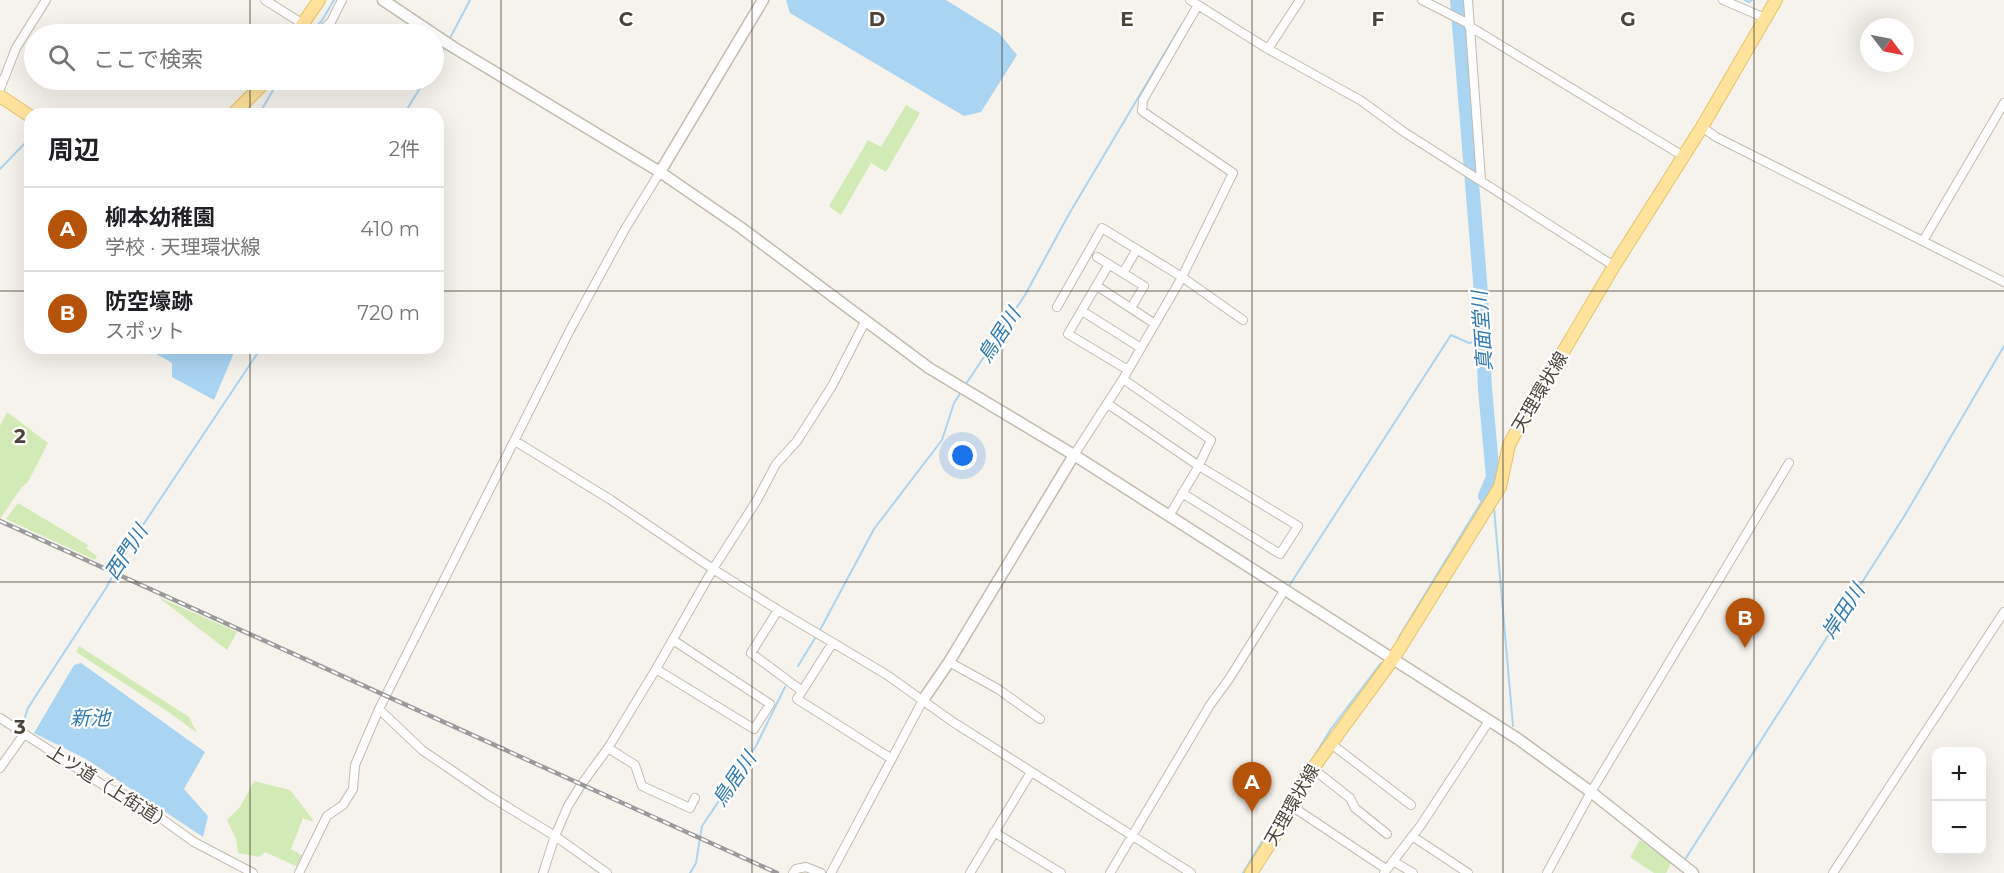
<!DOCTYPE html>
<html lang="ja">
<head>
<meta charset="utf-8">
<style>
  body { margin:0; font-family:Montserrat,"Noto Sans JP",sans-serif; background:#f2f2f2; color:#202124 }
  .controls { position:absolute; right:18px; bottom:18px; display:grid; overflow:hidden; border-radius:12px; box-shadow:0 6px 24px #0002 }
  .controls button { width:54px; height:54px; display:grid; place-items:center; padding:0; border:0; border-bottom:2px solid #e0e0e0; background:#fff; color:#202124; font:30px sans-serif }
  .compass { position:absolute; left:1860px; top:18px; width:54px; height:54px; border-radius:50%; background:#fff; box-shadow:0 6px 24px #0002; rotate:122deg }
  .you { position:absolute; left:963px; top:456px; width:21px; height:21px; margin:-15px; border:4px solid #fff; border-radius:50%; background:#1a73e8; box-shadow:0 0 0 9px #1a73e833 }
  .badge { display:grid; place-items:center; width:39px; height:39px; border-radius:50%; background:#b45309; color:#fff; font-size:20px; font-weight:700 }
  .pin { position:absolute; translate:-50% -50px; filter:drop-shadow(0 2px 3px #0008) }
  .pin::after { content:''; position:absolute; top:32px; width:21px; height:18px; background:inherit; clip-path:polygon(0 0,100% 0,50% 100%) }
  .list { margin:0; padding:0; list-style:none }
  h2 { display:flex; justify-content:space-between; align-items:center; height:78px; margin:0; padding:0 24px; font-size:26px }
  h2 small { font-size:20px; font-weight:400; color:#757577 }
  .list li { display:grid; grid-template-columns:39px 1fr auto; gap:18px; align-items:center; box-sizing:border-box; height:84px; padding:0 24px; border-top:2px solid #e0e0e0 }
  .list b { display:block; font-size:22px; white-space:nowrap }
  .list p { margin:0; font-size:20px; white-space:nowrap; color:#757577 }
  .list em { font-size:20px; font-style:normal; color:#757577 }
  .icon { flex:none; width:33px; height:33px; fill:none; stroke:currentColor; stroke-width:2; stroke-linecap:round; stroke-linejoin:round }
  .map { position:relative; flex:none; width:2004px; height:873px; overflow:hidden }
  .search { position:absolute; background:#fff; box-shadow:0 6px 24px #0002; left:24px; top:24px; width:420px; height:66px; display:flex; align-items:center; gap:15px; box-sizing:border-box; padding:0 21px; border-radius:33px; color:#757577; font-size:22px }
  .panel { position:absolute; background:#fff; box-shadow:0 6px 24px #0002; left:24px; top:108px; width:420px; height:246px; border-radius:18px }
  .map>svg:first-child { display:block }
</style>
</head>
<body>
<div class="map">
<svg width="2004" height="873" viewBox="0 0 2004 873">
  <rect width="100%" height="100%" fill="#f6f3ec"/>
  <path fill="#d2eab5" d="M906 105 920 113 886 172 871 163 841 215 829 206 868 140 881 147Z
    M7 412 48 443 28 482 21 488 0 519V426Z
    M18 503 88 545 86 548 97 556 95 560 6 519Z
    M158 597 237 632 227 650Z
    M79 646 189 717 197 733 170 713 76 652Z
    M254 781 290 790 311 817 313 822 303 818 291 849 303 856 298 867 265 852 259 857 238 853 236 839 227 820 240 807Z
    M1640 840 1671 863 1666 873H1654L1630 857Z"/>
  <path fill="#a9d4f2" d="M786 0H946L999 33 1017 55 981 112 964 116 790 13Z
    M146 348H236L214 400 172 377V363Z
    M81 663 205 752 184 789 208 816 203 837 86 759 34 733 74 665Z"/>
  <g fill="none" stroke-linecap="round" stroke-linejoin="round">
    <path stroke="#a9d4f2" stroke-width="2" d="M1745 0 1749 2 1752 0
      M307 34 321 22 334 0
      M449 40 470 0
      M434 65 445 47
      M259 114 279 80
      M404 114 425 80
      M0 169 28 140 30 141
      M966 384 1025 295 1069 214 1182 24
      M1494 508 1513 726
      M1289 586 1451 335 1469 343 1483 340
      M820 630 874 529 942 440 954 403 961 392
      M1399 637 1485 496
      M798 666 817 635
      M21 729 28 708 106 588 131 543 261 348
      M1310 763 1331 729 1381 663
      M1684 861 1905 515 2004 346
      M690 873 696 863 702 826 756 746 785 687
      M1243 873 1293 790"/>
    <path stroke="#a9d4f2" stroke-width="14" d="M1457 0 1481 293 1485 389 1493 477 1485 496"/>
    <g stroke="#c2bbae" stroke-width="10">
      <path id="minor" d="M265 0 303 24
        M1190 0 1268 49 1360 100 1404 132 1614 266
        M1422 0 1469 24
        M1468 0 1481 180
        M1723 0 1765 18
        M1469 26 1683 156
        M324 34 320 32 331 22 342 0
        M1268 49 1300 0
        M0 89 16 48 46 0
        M1702 127 1716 137 2004 282
        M1923 241 2004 103
        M1097 257 1123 273 1137 249
        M1109 264 1068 334 1128 370
        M1123 273 1144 286 1131 308
        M1097 286 1155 324
        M1057 307 1102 228 1182 277 1243 320
        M1082 311 1141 348
        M1123 379 1211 440 1197 469 1169 516
        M1108 404 1199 466 1298 526 1280 554 1182 493
        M515 441 611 500 713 569 778 610 887 675 953 722 1191 873
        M1074 455 1123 379 1181 279 1233 173 1142 111 1143 100 1198 5
        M778 610 751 653 802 691
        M832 644 797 699 892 759
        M949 662 998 689 1040 719
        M656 669 754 729 770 704 673 640
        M379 709 422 750 488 795 555 836 607 873
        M0 718 106 787 134 799 194 842 253 873
        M1330 743 1411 805
        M608 748 635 765 642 786 690 808 695 798
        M0 768 24 734
        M1312 768 1350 798 1355 808 1387 834
        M1290 805 1386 869
        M994 832 1061 873
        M1412 836 1468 873
        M1393 861 1413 873
        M299 873 327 816 343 805 353 789 355 765 379 709 570 330 625 229 660 172
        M543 873 555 836 568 806 581 785 608 748 656 669 713 569 757 500 776 464 797 441 832 386 866 320
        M793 873 796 869 806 867 821 873
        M831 873 923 700
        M970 873 1031 772
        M1110 873 1210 705 1229 679 1284 591
        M1384 873 1421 825 1489 721
        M1547 873 1591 792 1789 463
        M1833 873 2004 612"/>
    </g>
    <g stroke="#c2bbae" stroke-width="13">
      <path id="tertiary" d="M383 0 453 47 660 172 740 227 929 368 1074 455 1518 739 1591 792 1693 873
        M660 172 763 0
        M923 700 949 662 1074 455"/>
    </g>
    <g stroke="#e6c16a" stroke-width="14">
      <path id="primary" d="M296 34 319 0
        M0 96 30 116
        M233 114 267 80
        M1251 873 1278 831 1305 779 1393 659 1500 487 1509 445 1518 428 1614 266 1702 127 1776 0"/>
    </g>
    <use href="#minor" stroke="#fff" stroke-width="8"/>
    <use href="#tertiary" stroke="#fff" stroke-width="10"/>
    <use href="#primary" stroke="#ffe39c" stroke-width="12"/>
    <g stroke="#9a9a9a" stroke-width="4.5">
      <path id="rail" d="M0 521 777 873"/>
    </g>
    <use href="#rail" stroke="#fff" stroke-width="2" stroke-dasharray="7" stroke-linecap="butt"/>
  </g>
  <path fill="none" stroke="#4b4439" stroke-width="1.5" stroke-opacity="0.55" d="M250 0V34M501 0V873M752 0V873M1002 0V873M1252 0V873M1503 0V873M1754 0V873M250 80V114M0 291H30M438 291H2004M250 348V873M0 582H2004"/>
  <g text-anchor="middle" stroke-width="4.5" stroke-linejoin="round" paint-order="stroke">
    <g font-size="18" fill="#4b4439" stroke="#fff">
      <text transform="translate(1540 392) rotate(-59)" y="6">天理環状線</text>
      <text transform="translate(110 788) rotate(32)" y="6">上ツ道（上街道）</text>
      <text transform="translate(1292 805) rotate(-60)" y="6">天理環状線</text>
    </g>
    <g font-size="20" font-style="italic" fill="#2e7ab2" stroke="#fff">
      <text transform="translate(1482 331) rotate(-94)" y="7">真面堂川</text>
      <text transform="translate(999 335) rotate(-57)" y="7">鳥居川</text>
      <text transform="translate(126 552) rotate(-57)" y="7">西門川</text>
      <text transform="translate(1843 611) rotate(-57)" y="7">岸田川</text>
      <text x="90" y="725">新池</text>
      <text transform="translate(734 779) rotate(-56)" y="7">鳥居川</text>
    </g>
  </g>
  <g font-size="20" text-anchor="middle" font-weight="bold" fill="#4b4439" stroke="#fff" stroke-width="4.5" stroke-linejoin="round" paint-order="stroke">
    <text x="626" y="26">C</text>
    <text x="877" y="26">D</text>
    <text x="1127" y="26">E</text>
    <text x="1378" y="26">F</text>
    <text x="1628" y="26">G</text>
    <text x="20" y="443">2</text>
    <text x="20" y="734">3</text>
  </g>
</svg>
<div class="controls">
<button>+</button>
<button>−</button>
</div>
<svg class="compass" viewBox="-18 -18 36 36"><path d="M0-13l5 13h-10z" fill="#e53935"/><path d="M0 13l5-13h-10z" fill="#757577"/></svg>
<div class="you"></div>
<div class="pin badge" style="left:1252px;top:812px">A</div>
<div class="pin badge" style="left:1745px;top:648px">B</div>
<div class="search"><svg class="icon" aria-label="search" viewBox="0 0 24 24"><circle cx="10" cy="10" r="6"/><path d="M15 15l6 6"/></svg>ここで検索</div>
<section class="panel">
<h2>周辺<small>2件</small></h2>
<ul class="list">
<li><span class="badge">A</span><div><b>柳本幼稚園</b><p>学校 · 天理環状線</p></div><em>410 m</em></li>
<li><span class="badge">B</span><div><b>防空壕跡</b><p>スポット</p></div><em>720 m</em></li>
</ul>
</section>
</div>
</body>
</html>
